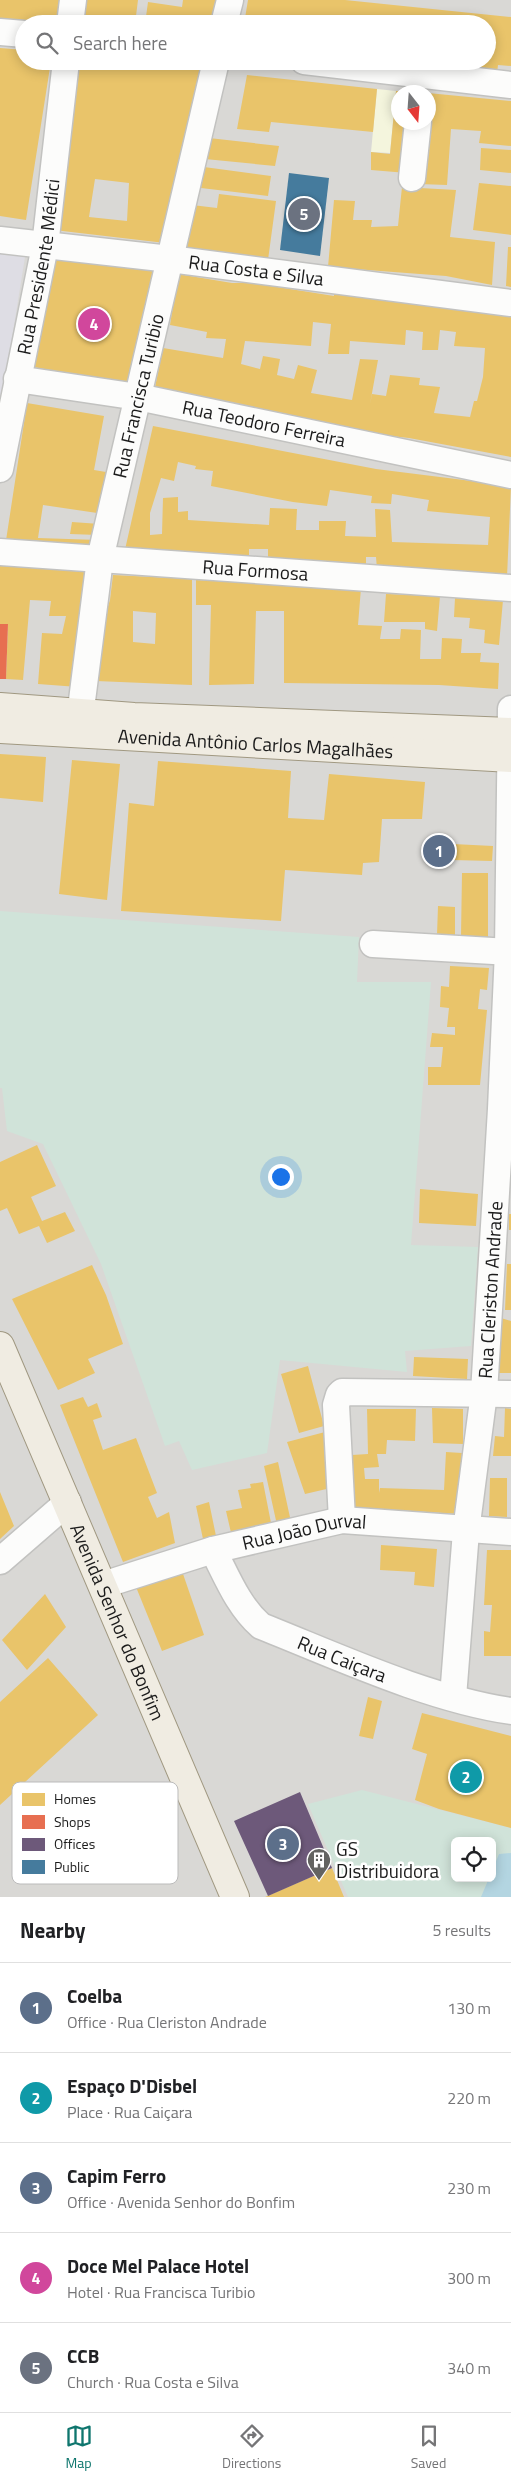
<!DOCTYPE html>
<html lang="en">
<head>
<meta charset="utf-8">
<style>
  body { margin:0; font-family:"Titillium Web",sans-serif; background:#f2f2f2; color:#202124 }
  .controls { position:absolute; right:15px; bottom:15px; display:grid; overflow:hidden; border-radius:8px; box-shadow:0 2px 12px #0003 }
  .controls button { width:45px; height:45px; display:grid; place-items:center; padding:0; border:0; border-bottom:1px solid #e0e0e0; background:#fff; color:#202124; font:25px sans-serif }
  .compass { position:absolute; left:391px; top:85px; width:45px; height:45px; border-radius:50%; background:#fff; box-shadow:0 2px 12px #0003; rotate:163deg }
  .you { position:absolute; left:280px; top:1176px; width:18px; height:18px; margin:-12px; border:4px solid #fff; border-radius:50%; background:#1a73e8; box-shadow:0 0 0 8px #1a73e833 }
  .badge { display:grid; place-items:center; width:32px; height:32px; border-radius:50%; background:#0f766e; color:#fff; font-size:16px; font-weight:700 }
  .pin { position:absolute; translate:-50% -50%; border:2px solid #fff; box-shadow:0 1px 5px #0006 }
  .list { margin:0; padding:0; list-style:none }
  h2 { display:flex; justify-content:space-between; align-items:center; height:65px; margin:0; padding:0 20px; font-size:21px }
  h2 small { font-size:16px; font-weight:400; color:#757577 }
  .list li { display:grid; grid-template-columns:32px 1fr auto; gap:15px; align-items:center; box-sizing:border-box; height:90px; padding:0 20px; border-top:1px solid #e0e0e0 }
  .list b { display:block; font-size:19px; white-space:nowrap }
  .list p { margin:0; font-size:16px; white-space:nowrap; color:#757577 }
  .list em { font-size:16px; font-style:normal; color:#757577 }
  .icon { flex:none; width:28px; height:28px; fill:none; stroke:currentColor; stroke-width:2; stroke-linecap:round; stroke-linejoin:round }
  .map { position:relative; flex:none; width:511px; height:1897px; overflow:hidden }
  .search { position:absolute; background:#fff; box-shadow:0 2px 12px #0003; left:15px; right:15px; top:15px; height:55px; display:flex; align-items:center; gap:12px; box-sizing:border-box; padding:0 18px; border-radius:28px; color:#757577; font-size:19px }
  .sheet { height:515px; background:#fff }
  nav { display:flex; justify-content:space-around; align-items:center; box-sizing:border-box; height:70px; border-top:1px solid #e0e0e0; background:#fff; font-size:14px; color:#757577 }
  nav a { display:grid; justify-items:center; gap:2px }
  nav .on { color:#0f766e }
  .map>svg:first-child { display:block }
</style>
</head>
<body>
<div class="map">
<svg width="511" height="1897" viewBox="0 0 511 1897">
  <rect width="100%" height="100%" fill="#eae9e4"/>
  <path fill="#d9d8d5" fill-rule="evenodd" d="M0 0H511V1897H0ZM24 24H487V61H24ZM398 92H428V122H398ZM455 1841H492V1878H455Z"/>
  <path fill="#f4f5dd" d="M377 89 396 91 390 153 371 152Z"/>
  <path fill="#d0e3d9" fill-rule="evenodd" d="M0 911 359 937 357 982H431L411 1245 478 1247 471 1346 405 1351 407 1372 280 1360 267 1453 192 1470 179 1441 165 1446 101 1264 43 1144 7 1131 2 1088H0Z
    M362 1790 511 1828V1897H348L308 1804ZM455 1841H492V1878H455Z"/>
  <path fill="#dedde4" d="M0 253 25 257 0 413Z"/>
  <path fill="#b3d5e1" d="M511 1853V1897H481L489 1878H492V1871L499 1854Z"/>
  <path fill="#e9c46a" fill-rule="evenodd" d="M0 0H61L57 24 0 22Z
    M84 0H138L135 24H83Z
    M183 0H220L214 24H145L148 2 182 7Z
    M248 0H345L511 17V66L498 65 497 73 400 61H487V24H244Z
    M0 48 24 50V61H51L26 220 0 216Z
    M78 61H118L172 68 173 64 206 68 165 243 54 230ZM95 179 129 183 127 221 89 217Z
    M247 75 377 89 373 132 271 122 269 132 237 129Z
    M396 91H398V122H412L407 173 371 170V152L390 154Z
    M428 93 511 101V146L479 143 481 131 451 129 447 185 419 184 428 122Z
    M209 138 279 146 275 166 205 159Z
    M481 148 511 150V173L480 170Z
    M204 167 271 176 268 196 201 188Z
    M479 183 511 186V235L473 230Z
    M402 187 456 190 450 237 495 242 492 285 446 276 328 267 334 200 355 201 353 220H372L371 227 398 226Z
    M219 194 276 201 268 260 184 250 192 205 217 208Z
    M508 247H511V287L506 286Z
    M54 252 162 265 135 385 33 367Z
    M178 274 232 283H253L334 296V293L511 316V457L409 438 364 433 154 392 163 348 223 358 226 339 206 338 207 332 170 325ZM313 322 331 324 328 354H349L350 341 405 345 406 330 423 332 422 350H438L440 330 456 332 454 346 485 348 483 377 477 401H474L470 417 434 413 440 387 419 385 420 378 390 375 386 396 372 394 370 404 378 360 360 359 352 400 311 393 317 370 298 365 294 379 277 375 280 359 263 356 260 369 241 364 245 341 311 346Z
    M27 403 104 416 94 470 112 473 104 514 43 505 38 538 98 540 96 554 5 547Z
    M153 426 376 469 511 486 507 577 409 573 410 567 377 569 376 557H366V569L268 567V549H249V562L124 554ZM178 462 196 466 195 469 213 471 211 486 293 502 327 506 330 490 372 496 371 503 391 504 392 494 429 500 427 511 490 517 488 545 392 542 390 510 375 509 376 537 345 536 346 521H319V530H296L297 509 270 508 269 525 188 520V511L178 512V497L163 498 162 534 150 535V513L161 478 174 481Z
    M72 522 100 524 98 535 70 534Z
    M0 563 92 573 78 687 38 684 42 633 62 634 66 616H49L51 601 30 600 23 680 6 679 8 624H0Z
    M113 575 192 579V685L96 681 103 622 110 600ZM133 611 156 613 155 644 133 642Z
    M196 580 361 588 358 625 382 626 380 639H400L401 629 421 630 420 659H441L442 638 462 639 461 653H481L480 662 499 663 498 689 439 685 284 683V611H256L254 684 209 685 211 605H196Z
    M386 594 440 596 437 631 425 629V622H384Z
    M455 598 503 600 499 645 484 643 485 630 469 628 470 618 454 617Z
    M0 754 46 757 43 802 0 798Z
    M72 760 120 764 107 900 59 894Z
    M158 761 291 771 288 818 324 820 329 774 425 782 422 819H382L379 862 363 863 362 875 285 870 281 921 121 911 129 803 154 806Z
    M453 844 493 846 492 861 452 860Z
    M462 873H488V937L461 936Z
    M438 906 455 907V936L437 935Z
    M450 966 489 968 487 990 480 989 478 1009 487 1010 480 1085H428V1067H441L443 1047H430L432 1033 455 1035V1027H447L449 1008 440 1007 441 986 449 987Z
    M37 1145 56 1186 31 1197 42 1221 65 1212 75 1231 47 1243 39 1226 19 1234 7 1208 0 1211V1162Z
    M420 1189 478 1194 476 1226 419 1223Z
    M509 1214H511V1230H509Z
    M507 1264H511V1310H505Z
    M92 1265 106 1295 123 1344 88 1359 95 1373 58 1390 12 1299Z
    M501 1318 511 1321V1373H499Z
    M414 1357 468 1359 467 1379 413 1376Z
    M308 1366 324 1426 299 1433 281 1374Z
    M83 1397 88 1407 97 1403 102 1417 93 1420 103 1450 136 1438 157 1493 148 1497 157 1518 169 1512 175 1543 123 1562 60 1405Z
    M432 1408 463 1409V1444L433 1443Z
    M505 1408 511 1409V1456H493L495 1436 504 1437Z
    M367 1409H416L415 1441 387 1440 386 1454H377L379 1467 364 1468 365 1479H379V1493L380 1488 444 1490 446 1452 462 1453 458 1514 350 1507 352 1455 368 1454Z
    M325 1432 335 1487 305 1494 287 1442Z
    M278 1462 291 1522 277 1525 264 1466Z
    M490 1478H507V1517L489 1516Z
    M263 1482 272 1528 232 1537 226 1511 242 1508 238 1490 251 1488 250 1484Z
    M0 1492 14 1526 0 1539Z
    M209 1502 216 1536 203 1539 196 1506Z
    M381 1545 437 1549 434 1587 414 1585 415 1572 380 1570Z
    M487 1550H511V1656H484V1631L490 1632 492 1605H484Z
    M182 1571 204 1635 162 1651 136 1587Z
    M45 1594 66 1627 27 1670 2 1640Z
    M48 1658 98 1715 0 1805V1702Z
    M368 1697 382 1701 373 1739 359 1736Z
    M422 1713 511 1736V1828L439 1809 415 1800 427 1754 412 1749Z
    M332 1868 344 1897H265Z"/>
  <path fill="#e76f51" d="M0 624H8L6 679H0Z"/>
  <path fill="#6d597a" d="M426 843 453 844 452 860 425 859Z
    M300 1792 332 1868 268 1896 234 1821Z"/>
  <path fill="#457b9d" d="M289 173 329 178 320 256 280 250Z"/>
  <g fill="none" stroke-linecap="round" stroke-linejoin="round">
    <g stroke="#c2c2c0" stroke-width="29">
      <g id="minor">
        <path d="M70 24 73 0"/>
        <path d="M224 24 230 0"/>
        <path d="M0 32 24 34"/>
        <path d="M304 61 511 85"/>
        <path d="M412 178 418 122"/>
        <path id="s1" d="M0 240 170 259 511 303"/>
        <path id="s2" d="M17 379 138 397 511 475"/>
        <path id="s3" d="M0 469 45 246 66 61"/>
        <path id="s4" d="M0 552 511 588"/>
        <path id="s5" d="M78 732 100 559 216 61"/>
        <path d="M373 944 511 952"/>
        <path d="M342 1520 336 1405 339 1395 342 1392 511 1394"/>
        <path id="s6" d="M213 1550C227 1577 238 1606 261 1626 339 1657 429 1699 511 1711"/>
        <path d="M0 1561 68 1502"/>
        <path id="s7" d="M103 1585 213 1550 342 1520 511 1532"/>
        <path id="s8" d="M453 1697 466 1531 484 1393 501 1109 508 951 511 709"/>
      </g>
    </g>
    <g stroke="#a09881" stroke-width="30">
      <g id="major">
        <path d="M0 707 134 717 511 732"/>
        <path id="s9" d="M0 729 511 758"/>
        <path id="s10" d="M0 1346 235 1897"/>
      </g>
    </g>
    <use href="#minor" stroke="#fcfcfb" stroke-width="26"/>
    <use href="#major" stroke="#f0ece2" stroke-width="28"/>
  </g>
  <defs>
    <g id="building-pin" transform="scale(1.25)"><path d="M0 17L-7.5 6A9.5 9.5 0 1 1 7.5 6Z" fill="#636361" stroke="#fff"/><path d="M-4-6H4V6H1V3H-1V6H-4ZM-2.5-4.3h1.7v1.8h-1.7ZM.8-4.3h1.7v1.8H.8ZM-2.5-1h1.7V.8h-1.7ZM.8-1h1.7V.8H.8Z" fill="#fff"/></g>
  </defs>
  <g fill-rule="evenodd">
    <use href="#building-pin" x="319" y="1860"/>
  </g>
  <g text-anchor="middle" stroke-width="5" stroke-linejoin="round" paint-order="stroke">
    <g font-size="19" fill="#1b1b1b" stroke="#fff">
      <text dy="7" stroke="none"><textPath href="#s3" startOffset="206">Rua Presidente Médici</textPath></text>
      <text dy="7" stroke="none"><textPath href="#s1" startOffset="258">Rua Costa e Silva</textPath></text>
      <text dy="7" stroke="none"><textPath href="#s5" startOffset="342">Rua Francisca Turibio</textPath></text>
      <text dy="7" stroke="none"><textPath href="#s2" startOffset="251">Rua Teodoro Ferreira</textPath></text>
      <text dy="7" stroke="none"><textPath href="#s4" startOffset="256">Rua Formosa</textPath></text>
      <text dy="7" stroke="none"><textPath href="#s9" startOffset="256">Avenida Antônio Carlos Magalhães</textPath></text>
      <text dy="7" stroke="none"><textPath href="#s8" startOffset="409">Rua Cleriston Andrade</textPath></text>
      <text dy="7" stroke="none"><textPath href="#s7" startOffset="209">Rua João Durval</textPath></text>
      <text dy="7" stroke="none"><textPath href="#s10" startOffset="300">Avenida Senhor do Bonfim</textPath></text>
      <text dy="7" stroke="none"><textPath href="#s6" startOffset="178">Rua Caiçara</textPath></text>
    </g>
    <g font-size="19" fill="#1b1b1b" stroke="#fff" text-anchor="start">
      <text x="336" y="1856">GS<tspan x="336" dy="22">Distribuidora</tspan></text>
    </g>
  </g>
  <rect x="12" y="1782" width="166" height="102" rx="8" fill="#fff" stroke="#bbb" stroke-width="1"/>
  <rect x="22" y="1793" width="23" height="13" fill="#e9c46a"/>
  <rect x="22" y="1815" width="23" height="14" fill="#e76f51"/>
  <rect x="22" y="1838" width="23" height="13" fill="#6d597a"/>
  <rect x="22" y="1860" width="23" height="14" fill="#457b9d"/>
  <g font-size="14" fill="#1b1b1b">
    <text x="54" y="1804">Homes</text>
    <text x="54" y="1827">Shops</text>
    <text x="54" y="1849">Offices</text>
    <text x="54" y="1872">Public</text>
  </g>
</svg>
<div class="controls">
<button><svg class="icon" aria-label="locate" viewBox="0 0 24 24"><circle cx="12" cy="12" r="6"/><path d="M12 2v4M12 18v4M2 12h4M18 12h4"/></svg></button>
</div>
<svg class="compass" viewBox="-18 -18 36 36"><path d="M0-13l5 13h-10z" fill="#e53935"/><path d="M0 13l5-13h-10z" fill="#757577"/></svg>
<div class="you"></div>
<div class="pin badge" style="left:439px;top:851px;background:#5c6f8a">1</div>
<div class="pin badge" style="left:466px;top:1777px;background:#0f9aa8">2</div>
<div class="pin badge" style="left:283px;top:1844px;background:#5c6f8a">3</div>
<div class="pin badge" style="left:94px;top:324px;background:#d1479c">4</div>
<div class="pin badge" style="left:304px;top:214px;background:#6b7280">5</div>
<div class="search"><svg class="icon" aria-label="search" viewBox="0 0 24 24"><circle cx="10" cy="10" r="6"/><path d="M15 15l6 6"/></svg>Search here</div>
</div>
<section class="sheet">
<h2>Nearby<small>5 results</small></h2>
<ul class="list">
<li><span class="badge" style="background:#5c6f8a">1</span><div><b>Coelba</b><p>Office · Rua Cleriston Andrade</p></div><em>130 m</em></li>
<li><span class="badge" style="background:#0f9aa8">2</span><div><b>Espaço D'Disbel</b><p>Place · Rua Caiçara</p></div><em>220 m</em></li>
<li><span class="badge" style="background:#5c6f8a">3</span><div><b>Capim Ferro</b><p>Office · Avenida Senhor do Bonfim</p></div><em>230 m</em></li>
<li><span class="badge" style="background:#d1479c">4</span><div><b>Doce Mel Palace Hotel</b><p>Hotel · Rua Francisca Turibio</p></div><em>300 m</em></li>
<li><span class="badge" style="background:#6b7280">5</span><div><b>CCB</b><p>Church · Rua Costa e Silva</p></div><em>340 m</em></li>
</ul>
</section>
<nav>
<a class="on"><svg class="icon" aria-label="map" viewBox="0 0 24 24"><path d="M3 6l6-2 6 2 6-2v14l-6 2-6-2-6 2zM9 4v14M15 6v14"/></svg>Map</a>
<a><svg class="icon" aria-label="directions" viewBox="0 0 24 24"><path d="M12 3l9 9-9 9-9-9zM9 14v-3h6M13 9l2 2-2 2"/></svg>Directions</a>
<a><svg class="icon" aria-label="saved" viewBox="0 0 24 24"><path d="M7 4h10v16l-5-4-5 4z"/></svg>Saved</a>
</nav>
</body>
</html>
